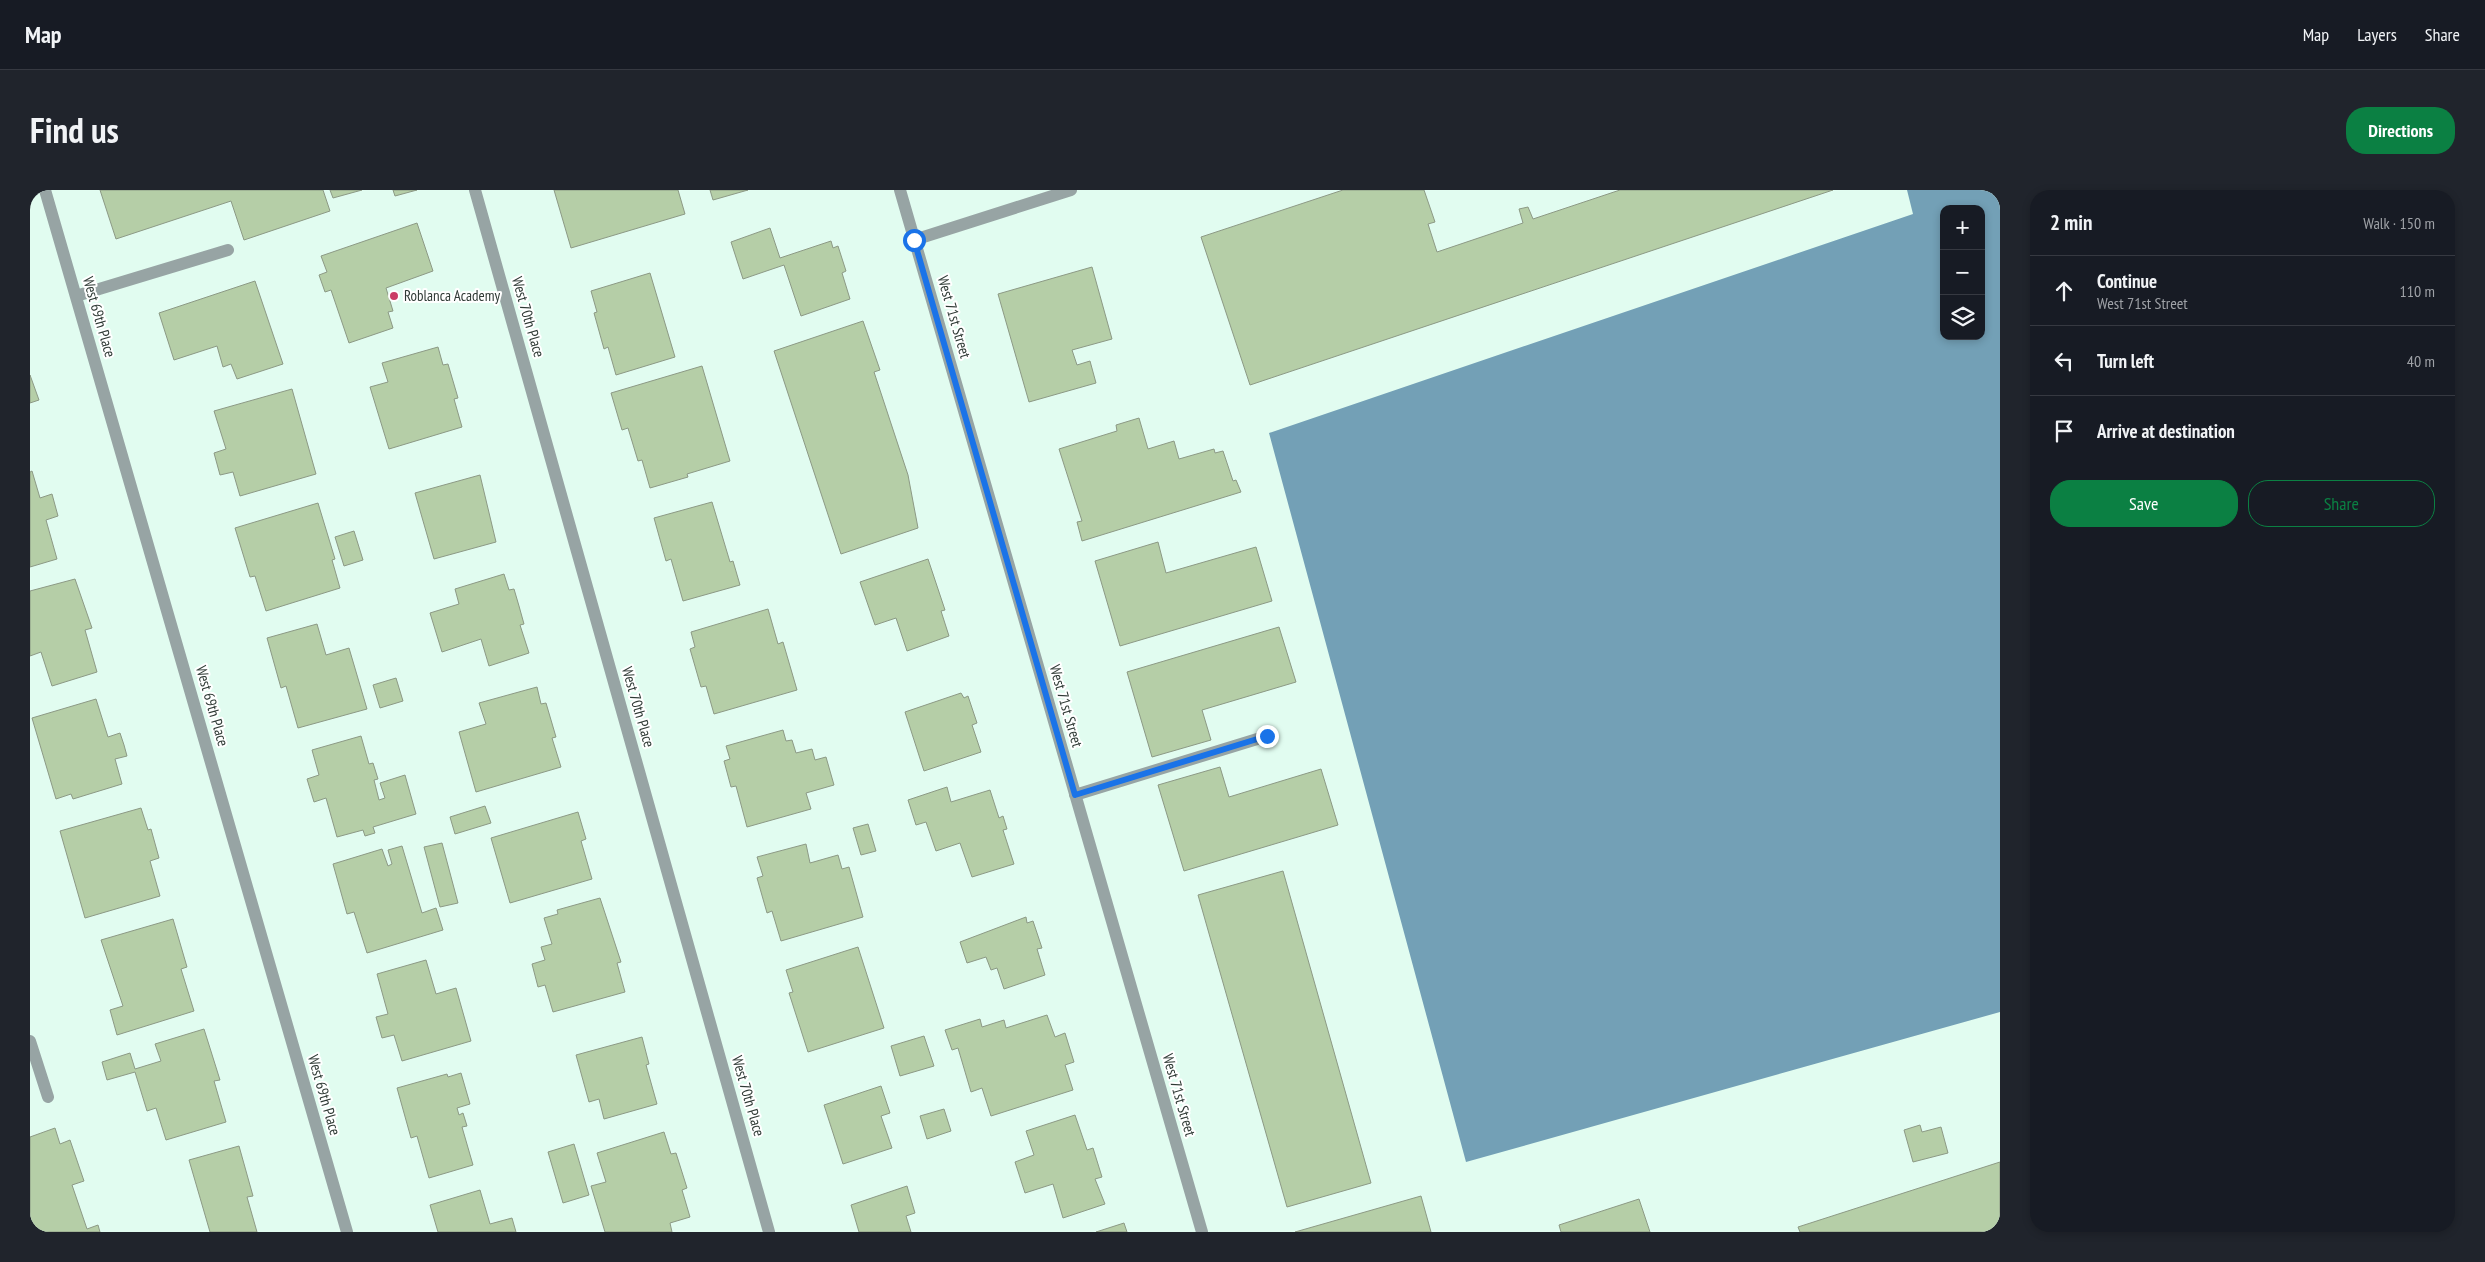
<!DOCTYPE html>
<html lang="en">
<head>
<meta charset="utf-8">
<style>
  body { margin:0; font-family:"PT Sans Narrow",sans-serif; background:#20242c; color:#f1f3f6 }
  .controls { position:absolute; right:15px; top:15px; display:grid; overflow:hidden; border-radius:10px; box-shadow:0 2px 8px #0003 }
  .controls button { width:45px; height:45px; display:grid; place-items:center; padding:0; border:0; border-bottom:1px solid #363941; background:#171b24; color:#f1f3f6; font:25px sans-serif }
  .stop { position:absolute; width:15px; height:15px; margin:-11px; border:4px solid #1a73e8; border-radius:50%; background:#fff }
  .stop.end { background:#1a73e8; border-color:#fff; box-shadow:0 1px 5px #0008 }
  .list { margin:0; padding:0; list-style:none }
  h2 { display:flex; justify-content:space-between; align-items:center; height:65px; margin:0; padding:0 20px; font-size:21px }
  h2 small { font-size:16px; font-weight:400; color:#9ea1a6 }
  .list li { display:grid; grid-template-columns:32px 1fr auto; gap:15px; align-items:center; box-sizing:border-box; height:70px; padding:0 20px; border-top:1px solid #363941 }
  .list b { display:block; font-size:19px; white-space:nowrap }
  .list p { margin:0; font-size:16px; white-space:nowrap; color:#9ea1a6 }
  .list em { font-size:16px; font-style:normal; color:#9ea1a6 }
  .actions { display:flex; gap:10px; padding:15px 20px }
  .actions a { flex:1; padding:11px 0; border:1px solid #0b8043; border-radius:20px; text-align:center; font-size:18px; color:#0b8043 }
  .actions .main { background:#0b8043; color:#fff }
  .icon { flex:none; width:28px; height:28px; fill:none; stroke:currentColor; stroke-width:2; stroke-linecap:round; stroke-linejoin:round }
  .map { position:relative; flex:none; width:1970px; height:1042px; overflow:hidden; border-radius:20px }
  header { display:flex; align-items:center; gap:30px; box-sizing:border-box; height:70px; padding:0 25px; background:#171b24; border-bottom:1px solid #363941 }
  header strong { font-size:24px }
  nav { display:flex; gap:28px; margin-inline-start:auto; font-size:18px }
  .intro { display:flex; align-items:center; justify-content:space-between; box-sizing:border-box; height:120px; padding:0 30px }
  h1 { margin:0; font-size:35px }
  .button { padding:12px 22px; border-radius:20px; background:#0b8043; color:#fff; font-size:18px; font-weight:700 }
  main { display:flex; gap:30px; padding:0 30px }
  aside { flex:1; background:#171b24; border-radius:20px; box-shadow:0 2px 8px #0003 }
  .map>svg:first-child { display:block }
</style>
</head>
<body>
<header>
<strong>Map</strong>
<nav><a>Map</a><a>Layers</a><a>Share</a></nav>
</header>
<div class="intro"><h1>Find us</h1><a class="button">Directions</a></div>
<main>
<div class="map">
<svg width="1970" height="1042" viewBox="0 0 1970 1042">
  <rect width="100%" height="100%" fill="#e1fcf0"/>
  <path fill="#73a0b6" fill-rule="evenodd" d="M1877 0H1970V822L1436 972 1239 243 1883 24ZM1914 19H1951V146H1914Z"/>
  <path fill="#b5cea7" stroke="#8c9985" d="M70 0H293L300 21 214 50 201 11 86 49Z
    M300 0H332L303 8Z
    M363 0H387L365 6Z
    M524 0H648L655 24 541 58Z
    M680 0H718L683 10Z
    M1313 0H1394L1405 32 1398 34 1407 62 1493 33 1489 19 1498 17 1503 29 1590 0H1803L1220 195 1171 47Z
    M387 33 403 81 356 98 363 121 358 122 363 138 319 153 301 100 295 102 289 85 297 82 291 66Z
    M740 38 750 68 801 51 803 58 808 56 816 81 812 83 820 109 771 126 754 75 713 89 701 52Z
    M1062 77 1082 149 1042 160 1047 175 1060 171 1066 193 999 212 968 104Z
    M620 83 645 167 586 185 578 157 574 159 564 123 567 122 561 101Z
    M225 91 253 174 207 189 201 174 193 177 187 156 144 170 129 123Z
    M833 131 850 180 844 182 878 285 888 338 811 364 744 161Z
    M408 157 413 175 418 174 428 208 424 209 432 237 359 259 340 197 358 192 352 173Z
    M672 176 700 271 657 284 658 287 620 298 612 270 608 271 598 238 592 240 581 203Z
    M0 185 9 210 0 213Z
    M262 199 286 284 210 306 203 282 190 285 184 263 196 259 184 221Z
    M1109 228 1118 259 1144 251 1149 269 1184 259 1185 263 1193 261 1203 291 1206 290 1211 302 1052 351 1047 332 1052 331 1029 259 1087 241 1086 235Z
    M2 281 10 308 22 304 28 326 16 330 27 369 0 377V282Z
    M450 285 466 352 404 369 385 303Z
    M682 312 700 372 703 371 710 395 653 411 641 369 636 371 624 328Z
    M288 313 305 369 302 370 310 398 236 421 225 386 220 387 205 338Z
    M324 341 333 370 314 376 305 347Z
    M1128 352 1136 383 1226 357 1242 411 1090 456 1065 371Z
    M898 369 915 420 911 421 919 446 877 461 866 428 845 435 830 392Z
    M474 384 479 400 484 399 489 416 494 434 490 435 499 463 459 476 451 449 412 462 400 423 429 414 425 399Z
    M45 389 62 438 55 440 67 482 22 496 11 462 0 466V401Z
    M738 419 748 454 753 452 767 500 684 524 676 496 671 497 660 459 665 457 661 442Z
    M287 434 296 465 319 458 337 519 268 538 256 496 251 498 237 448Z
    M1249 437 1266 492 1172 520 1181 550 1122 567 1097 482Z
    M366 488 373 511 350 518 343 495Z
    M507 497 511 514 516 513 526 547 522 548 531 577 446 602 429 542 456 534 449 513Z
    M931 503 934 508 938 506 947 533 942 535 951 562 894 581 875 522Z
    M66 509 78 547 90 543 94 555 97 566 85 569 92 594 43 609 41 604 26 609 2 528Z
    M753 540 756 551 762 550 766 563 782 559 785 570 796 567 804 595 776 603 781 619 717 637 706 596 701 597 694 571 700 569 696 556Z
    M331 546 339 574 343 573 348 589 344 590 349 610 355 608 350 593 375 585 386 624 343 637 345 643 335 646 333 640 307 647 296 608 284 612 277 589 289 585 282 560Z
    M1190 577 1199 607 1291 579 1308 635 1154 681 1128 595Z
    M917 597 921 612 960 600 969 628 973 626 977 639 973 640 984 674 942 687 930 653 906 661 896 632 886 635 878 610Z
    M455 616 461 633 425 644 420 627Z
    M111 618 118 640 121 639 129 668 120 671 130 706 55 728 30 641Z
    M548 622 556 649 551 651 562 689 480 713 461 648Z
    M838 634 846 661 831 665 823 638Z
    M412 653 428 713 410 717 394 657Z
    M776 654 780 673 808 665 812 679 819 677 833 727 751 751 742 721 737 723 727 688 733 686 727 667Z
    M372 656 392 723 406 718 413 740 337 763 324 722 317 724 303 674 352 659 358 676 362 674 358 660Z
    M1253 681 1341 993 1257 1017 1168 705Z
    M570 708 591 772 587 773 595 802 523 822 515 795 508 797 502 774 515 770 511 757 522 754 514 728 528 724 527 720Z
    M996 727 997 733 1003 731 1012 758 1007 759 1015 785 974 799 967 778 961 780 956 767 937 773 930 752Z
    M143 729 157 777 151 779 164 821 87 845 80 820 93 816 71 750Z
    M828 757 854 838 778 862 759 803 763 802 756 780Z
    M396 770 406 804 426 798 441 851 372 871 364 845 352 848 346 827 358 824 347 784Z
    M1017 825 1025 847 1035 843 1044 872 1035 875 1043 900 961 926 952 898 941 902 928 858 922 860 915 840 950 829 952 837 974 830 976 838Z
    M174 839 190 890 184 891 196 932 136 950 126 918 117 921 105 882 77 890 72 872 100 863 105 879 131 871 125 854Z
    M894 846 904 876 870 886 861 856Z
    M612 847 619 874 616 875 627 914 574 929 569 909 559 912 546 865Z
    M431 883 440 914 427 918 429 925 433 923 437 936 432 937 443 975 399 988 387 946 381 948 367 898 417 884 418 887Z
    M851 896 860 923 851 926 862 958 813 974 794 915Z
    M914 919 921 941 897 949 890 926Z
    M1045 925 1057 960 1063 958 1072 987 1065 989 1075 1014 1033 1028 1023 994 995 1003 985 972 1004 965 996 941Z
    M1890 935 1892 942 1911 937 1918 963 1883 972 1874 940Z
    M25 938 30 954 40 950 54 991 42 995 57 1039 68 1035 70 1042H0V947Z
    M634 942 641 964 646 963 657 998 652 1000 660 1027 640 1033 642 1042H575L561 996 576 992 567 963Z
    M544 954 559 1005 533 1013 518 962Z
    M209 956 223 1006 217 1007 227 1042H180L159 970Z
    M1970 972V1042H1770L1768 1037Z
    M877 996 885 1023 876 1026 881 1042H829L821 1015Z
    M450 1000 460 1034 482 1028 486 1042H408L400 1015Z
    M1391 1006 1401 1042H1265Z
    M1609 1009 1620 1042H1531L1529 1035Z
    M1094 1033 1097 1042H1066Z"/>
  <g fill="none" stroke-linecap="round" stroke-linejoin="round">
    <path stroke="#97a4a4" stroke-width="12" d="M15 0 317 1042
      M445 0 739 1042
      M870 0 1172 1042
      M884 50 1041 0
      M46 106 198 60
      M1045 605 1237 546
      M0 851 18 907"/>
  </g>
  <g fill="none" stroke-linecap="round" stroke-linejoin="round">
    <path stroke="#1a73e8" stroke-width="6" d="M884 50 1045 605 1237 546"/>
  </g>
  <circle fill="#ca3c66" stroke="#fff" stroke-width="2" cx="364" cy="106" r="5"/>
  <g text-anchor="middle" stroke-width="4" stroke-linejoin="round" paint-order="stroke">
    <g font-size="15" fill="#2f3a35" stroke="#fff" text-anchor="start">
      <text x="374" y="111">Roblanca Academy</text>
    </g>
    <g font-size="15" fill="#2f3a35" stroke="#fff">
      <text transform="translate(69 127) rotate(74)" y="5">West 69th Place</text>
      <text transform="translate(498 127) rotate(74)" y="5">West 70th Place</text>
      <text transform="translate(924 127) rotate(74)" y="5">West 71st Street</text>
      <text transform="translate(182 516) rotate(74)" y="5">West 69th Place</text>
      <text transform="translate(1036 516) rotate(74)" y="5">West 71st Street</text>
      <text transform="translate(608 517) rotate(74)" y="5">West 70th Place</text>
      <text transform="translate(294 905) rotate(74)" y="5">West 69th Place</text>
      <text transform="translate(1149 905) rotate(74)" y="5">West 71st Street</text>
      <text transform="translate(718 906) rotate(74)" y="5">West 70th Place</text>
    </g>
  </g>
</svg>
<div class="controls">
<button>+</button>
<button>−</button>
<button><svg class="icon" aria-label="layers" viewBox="0 0 24 24"><path d="M12 4l9 5-9 5-9-5zM3 14l9 5 9-5"/></svg></button>
</div>
<div class="stop" style="left:884px;top:50px"></div>
<div class="stop end" style="left:1237px;top:546px"></div>
</div>
<aside>
<h2>2 min<small>Walk · 150 m</small></h2>
<ul class="list">
<li><svg class="icon" aria-label="ahead" viewBox="0 0 24 24"><path d="M12 20V5M6 11l6-6 6 6"/></svg><div><b>Continue</b><p>West 71st Street</p></div><em>110 m</em></li>
<li><svg class="icon" aria-label="left" viewBox="0 0 24 24"><path d="M17 20v-9H6M10 6l-5 5 5 5"/></svg><div><b>Turn left</b></div><em>40 m</em></li>
<li><svg class="icon" aria-label="arrive" viewBox="0 0 24 24"><path d="M6 21V4h12l-3 4 3 4H6"/></svg><div><b>Arrive at destination</b></div></li>
</ul>
<div class="actions"><a class="main">Save</a><a>Share</a></div>
</aside>
</main>
</body>
</html>
